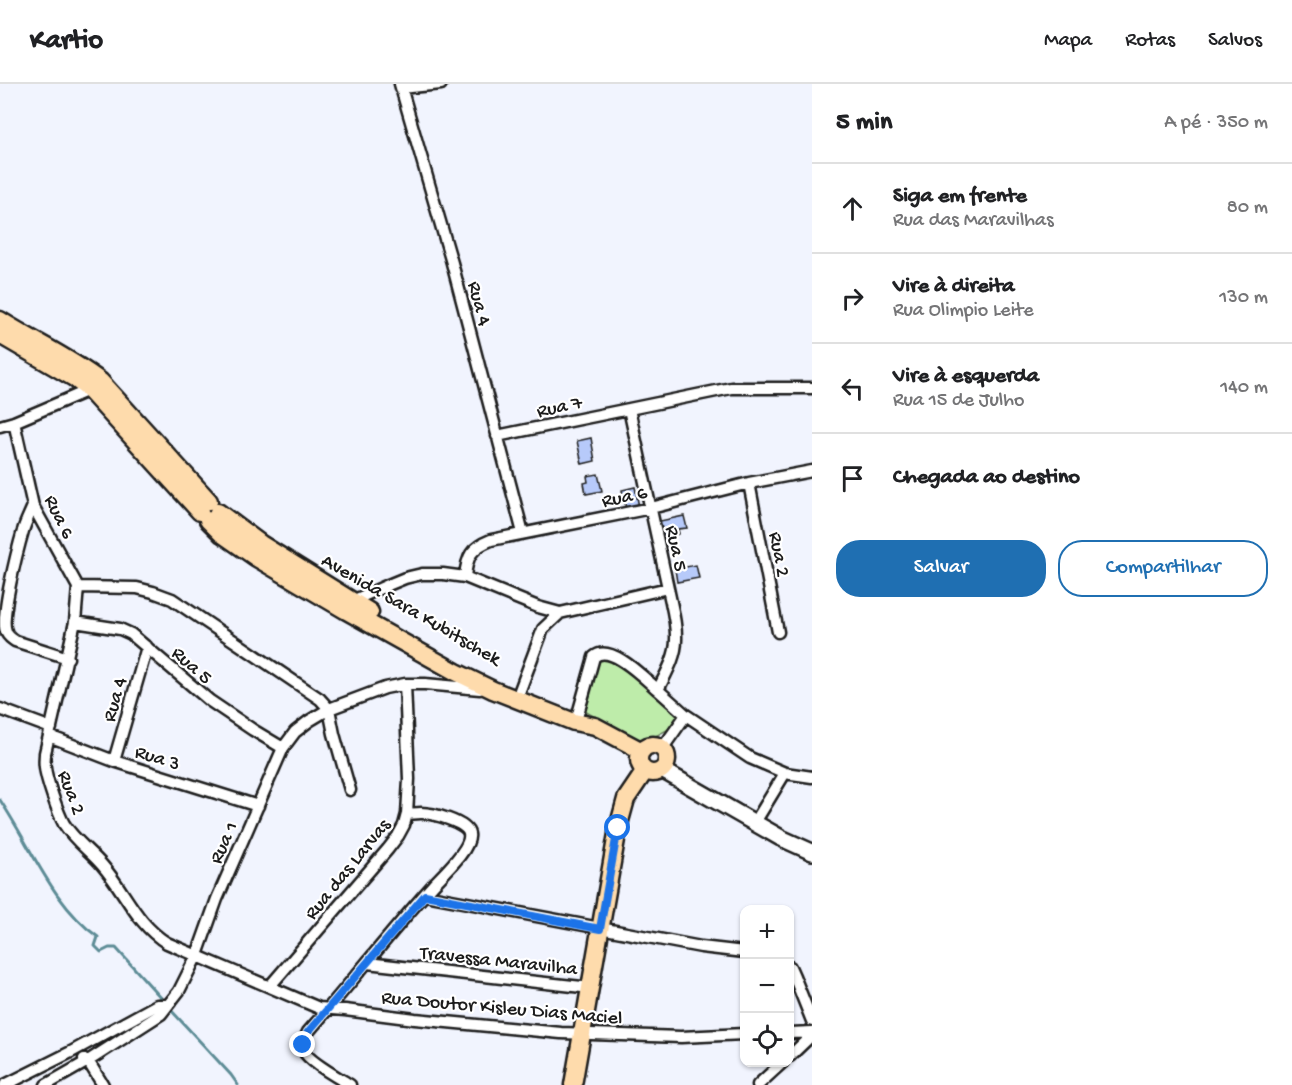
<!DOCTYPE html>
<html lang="pt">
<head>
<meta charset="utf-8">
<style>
  body { margin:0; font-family:"Gochi Hand",sans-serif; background:#f2f2f2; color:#202124 }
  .controls { position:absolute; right:18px; bottom:18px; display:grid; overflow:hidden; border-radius:12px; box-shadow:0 2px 4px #0004 }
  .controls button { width:54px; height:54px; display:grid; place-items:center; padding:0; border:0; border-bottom:2px solid #e0e0e0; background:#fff; color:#202124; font:30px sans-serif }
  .stop { position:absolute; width:18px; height:18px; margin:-14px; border:4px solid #1a73e8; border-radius:50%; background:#fff }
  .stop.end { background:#1a73e8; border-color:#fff; box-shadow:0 2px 6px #0008 }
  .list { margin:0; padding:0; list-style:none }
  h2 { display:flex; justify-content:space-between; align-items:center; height:78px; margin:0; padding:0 24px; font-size:26px }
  h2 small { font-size:20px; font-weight:400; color:#757577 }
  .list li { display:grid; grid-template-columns:39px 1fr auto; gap:18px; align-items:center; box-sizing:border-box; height:90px; padding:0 24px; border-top:2px solid #e0e0e0 }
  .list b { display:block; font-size:22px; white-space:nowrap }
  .list p { margin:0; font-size:20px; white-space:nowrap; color:#757577 }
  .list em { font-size:20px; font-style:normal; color:#757577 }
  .actions { display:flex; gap:12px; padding:18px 24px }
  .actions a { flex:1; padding:14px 0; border:2px solid #1f6fb2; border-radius:24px; text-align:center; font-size:21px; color:#1f6fb2 }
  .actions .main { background:#1f6fb2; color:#fff }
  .icon { flex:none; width:33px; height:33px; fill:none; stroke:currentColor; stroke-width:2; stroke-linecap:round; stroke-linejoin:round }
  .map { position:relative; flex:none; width:812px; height:1001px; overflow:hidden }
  header { display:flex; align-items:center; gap:36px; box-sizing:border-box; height:84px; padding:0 30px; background:#fff; border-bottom:2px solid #e0e0e0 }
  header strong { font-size:28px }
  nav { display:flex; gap:33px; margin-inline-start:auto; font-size:21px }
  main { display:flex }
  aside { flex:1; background:#fff }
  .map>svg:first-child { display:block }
</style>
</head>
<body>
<header>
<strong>Kartio</strong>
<nav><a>Mapa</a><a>Rotas</a><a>Salvos</a></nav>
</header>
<main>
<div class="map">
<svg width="812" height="1001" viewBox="0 0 812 1001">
  <rect width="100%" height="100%" fill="#f1f4fe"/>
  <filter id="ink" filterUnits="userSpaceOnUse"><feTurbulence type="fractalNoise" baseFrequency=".0167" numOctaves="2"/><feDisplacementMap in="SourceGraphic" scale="12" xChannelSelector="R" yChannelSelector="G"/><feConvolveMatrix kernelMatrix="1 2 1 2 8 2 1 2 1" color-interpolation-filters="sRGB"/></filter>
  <g filter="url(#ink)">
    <path fill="#beecaa" stroke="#6d8463" stroke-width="1.5" d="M614 574 680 629 669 645 646 657 629 653 583 626 598 575Z"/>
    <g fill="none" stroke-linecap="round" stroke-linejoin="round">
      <path stroke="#5d8c96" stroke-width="3" d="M0 716C31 762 52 820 98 853L95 862 101 868 109 864H116L163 916
        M170 925 231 991 238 1001"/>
    </g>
    <path fill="#b7cafa" stroke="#1c1c1c" stroke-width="1.5" d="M591 354 595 377 582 380 577 357Z
      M598 390 602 407 586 410 584 399 588 398 587 392Z
      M635 403 639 423 626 425 622 406Z
      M684 432 687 444 678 445 679 450 663 453 660 437Z
      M696 481 699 494 677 498 675 485Z"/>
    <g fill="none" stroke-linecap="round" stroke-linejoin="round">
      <g stroke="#1c1c1c" stroke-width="15">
        <path id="street" d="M400 0 452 179 523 449
          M401 4 441 0
          M14 338 33 422 78 503
          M0 342 14 338 89 306
          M497 352 629 325
          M749 399 778 548
          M33 422C30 430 25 439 23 447 18 464 0 534 6 547 7 552 11 554 15 557L68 574
          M465 493C467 472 471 464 491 456L651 424 749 399 812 387
          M78 503 75 538 45 669C45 673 44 678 45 683 46 695 58 729 64 740 74 756 90 767 102 781 125 807 136 840 167 859L319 924 345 926 415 935 561 949 681 953 744 950
          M78 503 137 504 153 508 172 515 320 615 329 625 334 650 350 706
          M668 504C671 520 677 539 676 556 676 574 665 591 658 606L686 631 750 674 785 689 812 693
          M352 517 388 501 405 494 422 490H443L465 493 538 523 560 529 668 504 629 325 731 304H812
          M75 538 120 545 131 550 210 617 253 646 283 664
          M520 606 543 545 560 529
          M0 625 51 644
          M578 630 594 573C610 558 645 595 658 606
          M49 652 114 677 258 722
          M662 665 686 631
          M114 677 147 563
          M754 740 785 689
          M425 811 701 863 744 868
          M367 879 591 904
          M790 883 794 892 812 937
          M270 902 388 765 398 752 404 741 407 730 409 695 405 600
          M790 949 812 948
          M790 972 812 951
          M84 975 88 977 103 1001
          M5 1001 71 968 157 921H168
          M46 1001 88 977 161 930 179 907 197 871 217 815 283 664 295 648 309 637 329 625 385 604 405 600H425L480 605
          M350 1001C339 994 308 977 304 967 302 960 305 954 308 948 350 900 390 849 433 801 442 791 472 764 469 750 467 738 432 729 421 729 416 729 411 730 407 730
          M758 1001 783 978"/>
      </g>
      <g stroke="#1c1c1c" stroke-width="20">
        <path id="secondary" d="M662 686 781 754 812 768"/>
      </g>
      <g stroke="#1c1c1c" stroke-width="21">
        <path id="primary" d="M0 236C33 257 69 273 100 297L209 417
          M0 251 74 294 89 306 200 428
          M218 428 261 460 370 528
          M208 436 222 450 255 473 345 526 456 588 493 606 574 638 595 642 642 667
          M639 675a14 14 0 1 1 28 0a14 14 0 1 1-28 0Z
          M573 1001 618 744 626 715 645 687"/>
      </g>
      <use href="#street" stroke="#fff" stroke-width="10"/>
      <use href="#secondary" stroke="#fff" stroke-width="15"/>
      <use href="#primary" stroke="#fedbac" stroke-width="16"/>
    </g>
  </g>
  <g fill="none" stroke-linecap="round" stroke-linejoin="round" filter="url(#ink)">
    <path stroke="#1a73e8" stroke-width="8" d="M303 961 304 955 308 948 425 811 600 845 618 744"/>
  </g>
  <g text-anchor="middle" stroke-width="4.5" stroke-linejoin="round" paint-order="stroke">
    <g font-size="20" fill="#1c1c1c" stroke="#fff">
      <text transform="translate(481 219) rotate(75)" y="7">Rua 4</text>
      <text transform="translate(559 321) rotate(-12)" y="7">Rua 7</text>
      <text transform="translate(624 411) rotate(-12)" y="7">Rua 6</text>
      <text transform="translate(61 432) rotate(64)" y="7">Rua 6</text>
      <text transform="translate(678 464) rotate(78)" y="7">Rua 5</text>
      <text transform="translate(781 470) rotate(79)" y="7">Rua 2</text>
      <text transform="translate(412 524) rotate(30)" y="7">Avenida Sara Kubitschek</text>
      <text transform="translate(193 580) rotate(41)" y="7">Rua 5</text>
      <text transform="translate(113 615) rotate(-74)" y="7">Rua 4</text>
      <text transform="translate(158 672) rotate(17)" y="7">Rua 3</text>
      <text transform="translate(73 708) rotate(69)" y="7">Rua 2</text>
      <text transform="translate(222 758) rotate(-66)" y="7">Rua 1</text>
      <text transform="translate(346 784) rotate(-51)" y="7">Rua das Larvas</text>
      <text transform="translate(499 875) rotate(6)" y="7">Travessa Maravilha</text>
      <text transform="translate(502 922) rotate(5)" y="7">Rua Doutor Kisleu Dias Maciel</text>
    </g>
  </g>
</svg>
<div class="controls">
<button>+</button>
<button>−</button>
<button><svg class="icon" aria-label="locate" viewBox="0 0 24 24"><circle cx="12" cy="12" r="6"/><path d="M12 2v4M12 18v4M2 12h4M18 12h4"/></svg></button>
</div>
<div class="stop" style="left:618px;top:744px"></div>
<div class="stop end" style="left:303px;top:961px"></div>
</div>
<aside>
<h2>5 min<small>A pé · 350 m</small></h2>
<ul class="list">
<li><svg class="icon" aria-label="ahead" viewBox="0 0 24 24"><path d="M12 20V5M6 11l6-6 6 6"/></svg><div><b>Siga em frente</b><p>Rua das Maravilhas</p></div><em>80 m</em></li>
<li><svg class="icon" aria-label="right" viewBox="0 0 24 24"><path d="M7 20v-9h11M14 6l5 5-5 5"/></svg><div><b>Vire à direita</b><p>Rua Olimpio Leite</p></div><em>130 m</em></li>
<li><svg class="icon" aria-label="left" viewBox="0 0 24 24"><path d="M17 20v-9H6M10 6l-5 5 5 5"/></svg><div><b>Vire à esquerda</b><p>Rua 15 de Julho</p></div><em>140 m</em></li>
<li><svg class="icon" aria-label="arrive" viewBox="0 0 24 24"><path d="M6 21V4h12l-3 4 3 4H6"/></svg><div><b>Chegada ao destino</b></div></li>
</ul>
<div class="actions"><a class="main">Salvar</a><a>Compartilhar</a></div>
</aside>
</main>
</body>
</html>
